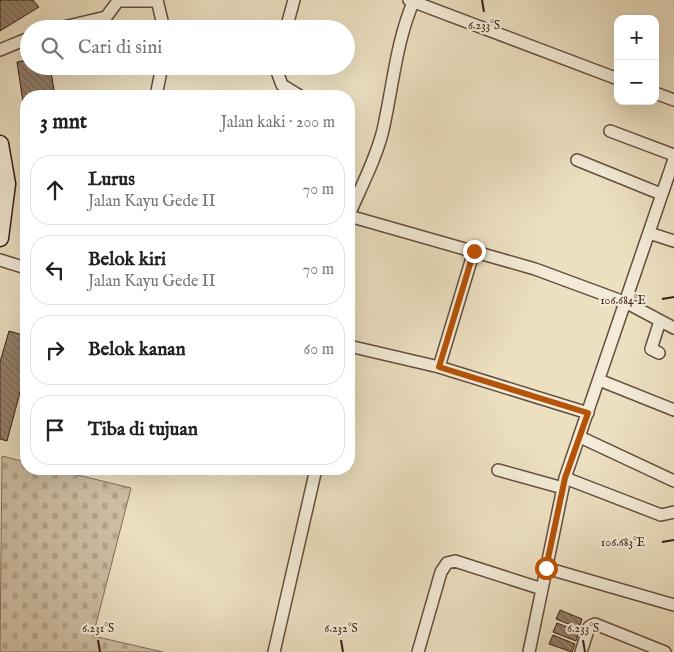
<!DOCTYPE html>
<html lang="id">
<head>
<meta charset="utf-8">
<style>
  body { margin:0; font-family:"IM FELL English",serif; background:#f2f2f2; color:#222 }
  .controls { position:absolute; right:15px; top:15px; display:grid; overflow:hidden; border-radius:10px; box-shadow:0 5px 20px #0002 }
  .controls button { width:45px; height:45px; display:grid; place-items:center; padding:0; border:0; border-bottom:1px solid #e0e0e0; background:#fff; color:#222; font:25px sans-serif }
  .stop { position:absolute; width:15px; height:15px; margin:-11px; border:4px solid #b45309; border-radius:50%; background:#fff }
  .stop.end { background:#b45309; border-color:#fff; box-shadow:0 1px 5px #0008 }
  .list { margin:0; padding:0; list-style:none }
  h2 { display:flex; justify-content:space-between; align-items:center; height:65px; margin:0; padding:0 20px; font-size:21px }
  h2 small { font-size:16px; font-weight:400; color:#767676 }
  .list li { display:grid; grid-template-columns:32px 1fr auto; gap:15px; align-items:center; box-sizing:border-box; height:70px; margin:0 10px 10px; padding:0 10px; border:1px solid #e0e0e0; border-radius:20px }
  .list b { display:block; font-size:19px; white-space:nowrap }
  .list p { margin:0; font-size:16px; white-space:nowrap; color:#767676 }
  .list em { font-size:16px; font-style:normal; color:#767676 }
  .icon { flex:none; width:28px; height:28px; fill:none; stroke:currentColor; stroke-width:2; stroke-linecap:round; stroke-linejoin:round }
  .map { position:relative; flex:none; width:674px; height:652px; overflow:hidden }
  .search { position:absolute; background:#fff; box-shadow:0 5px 20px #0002; left:20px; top:20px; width:335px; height:55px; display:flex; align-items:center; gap:12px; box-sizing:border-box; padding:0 18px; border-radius:28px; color:#767676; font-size:19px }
  .panel { position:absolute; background:#fff; box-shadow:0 5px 20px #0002; left:20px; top:90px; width:335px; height:385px; border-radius:20px }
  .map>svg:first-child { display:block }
</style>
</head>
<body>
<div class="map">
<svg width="674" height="652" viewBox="0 0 674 652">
  <defs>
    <pattern id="cemetery-stones" width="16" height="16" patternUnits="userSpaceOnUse" patternTransform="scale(1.25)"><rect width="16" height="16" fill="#cebfa4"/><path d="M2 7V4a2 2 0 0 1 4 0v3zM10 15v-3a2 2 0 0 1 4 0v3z" fill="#b2a48c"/></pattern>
    <pattern id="building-back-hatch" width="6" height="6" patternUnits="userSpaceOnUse" patternTransform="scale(1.25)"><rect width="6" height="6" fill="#97836e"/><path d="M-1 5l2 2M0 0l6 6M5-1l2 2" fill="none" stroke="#7c6b59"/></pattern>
  </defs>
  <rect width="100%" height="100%" fill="#ece0c1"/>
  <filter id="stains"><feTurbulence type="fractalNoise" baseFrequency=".004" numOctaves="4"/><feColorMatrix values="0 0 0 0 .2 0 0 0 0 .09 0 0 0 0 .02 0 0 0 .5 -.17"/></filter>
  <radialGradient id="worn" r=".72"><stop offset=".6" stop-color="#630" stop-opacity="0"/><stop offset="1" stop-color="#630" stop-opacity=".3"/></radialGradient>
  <path fill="url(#cemetery-stones)" stroke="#846e5c" d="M2 456 26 462V469H53L131 488 93 636 163 652H0Z"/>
  <path fill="url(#building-back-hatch)" stroke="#3a1e14" d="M0 0H33L39 7 0 31Z
    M29 60V66H50L55 96H26V122L17 62Z
    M9 331 26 336V370L7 441 0 439V362Z
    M560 610 582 619 579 628 556 619Z
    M557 623 579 632 576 641 553 632Z
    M553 635 575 644 572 652 549 644Z"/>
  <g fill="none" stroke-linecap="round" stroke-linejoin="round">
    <g stroke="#664e3f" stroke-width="14">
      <path id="street" d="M157 0 164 29
        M409 0 618 79
        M55 29 106 17 118 1H157
        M286 29 294 0
        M0 50 29 38
        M275 66 282 85 300 96
        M655 93 674 100
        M156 96 162 66
        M610 131 674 155
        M577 160 661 194
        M349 215C361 187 376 159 383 130 393 86 396 42 414 0
        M349 216 535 269 627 303 674 328
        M649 233 674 241
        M0 260 26 268
        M349 346 439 367 588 413
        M659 353 651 349 660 321
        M439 367 474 251
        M599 380 674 410
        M580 437 674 481
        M498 470 563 488
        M565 478 661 515 674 512
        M546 568 674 605
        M274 652 316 469
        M418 652 441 572 447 563 455 561 542 589
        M529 652 565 478 674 159
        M581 652 589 627 595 624 665 652"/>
    </g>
    <g stroke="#3a1e14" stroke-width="19">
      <path id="secondary" d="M0 144 7 184 0 238"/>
    </g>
    <use href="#street" stroke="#f3ebd7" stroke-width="11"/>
    <use href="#secondary" stroke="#f3ebd7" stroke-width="16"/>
  </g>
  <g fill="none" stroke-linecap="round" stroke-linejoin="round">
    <path stroke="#b45309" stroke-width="6" d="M474 251 439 367 588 413 565 478 546 568"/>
  </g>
  <path fill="none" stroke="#3a1e14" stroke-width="2" d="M482 0 484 12M662 299 674 297M662 542 674 540M98 640 100 652M341 640 343 652M583 640 585 652"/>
  <g font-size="12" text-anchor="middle" fill="#3a1e14" stroke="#f3ebd7" stroke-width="4.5" stroke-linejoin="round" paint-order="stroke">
    <text x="484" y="29">6.233°S</text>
    <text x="623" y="304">106.684°E</text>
    <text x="623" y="546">106.683°E</text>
    <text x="98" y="632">6.231°S</text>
    <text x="341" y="632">6.232°S</text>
    <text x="583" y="632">6.233°S</text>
  </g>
  <rect width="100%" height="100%" filter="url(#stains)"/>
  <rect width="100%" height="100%" fill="url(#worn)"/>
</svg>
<div class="controls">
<button>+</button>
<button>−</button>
</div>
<div class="stop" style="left:546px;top:568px"></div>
<div class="stop end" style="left:474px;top:251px"></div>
<div class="search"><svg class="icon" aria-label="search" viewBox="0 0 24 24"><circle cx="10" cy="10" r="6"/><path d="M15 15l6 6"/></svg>Cari di sini</div>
<section class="panel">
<h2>3 mnt<small>Jalan kaki · 200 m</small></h2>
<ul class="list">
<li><svg class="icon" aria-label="ahead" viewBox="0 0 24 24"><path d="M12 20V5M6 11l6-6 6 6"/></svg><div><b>Lurus</b><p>Jalan Kayu Gede II</p></div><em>70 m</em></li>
<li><svg class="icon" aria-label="left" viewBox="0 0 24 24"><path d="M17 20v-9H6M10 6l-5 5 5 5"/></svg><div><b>Belok kiri</b><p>Jalan Kayu Gede II</p></div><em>70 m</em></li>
<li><svg class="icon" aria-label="right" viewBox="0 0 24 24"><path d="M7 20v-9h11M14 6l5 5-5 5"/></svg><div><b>Belok kanan</b></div><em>60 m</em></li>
<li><svg class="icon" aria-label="arrive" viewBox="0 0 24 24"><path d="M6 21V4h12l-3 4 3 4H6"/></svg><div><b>Tiba di tujuan</b></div></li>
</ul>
</section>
</div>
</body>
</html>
